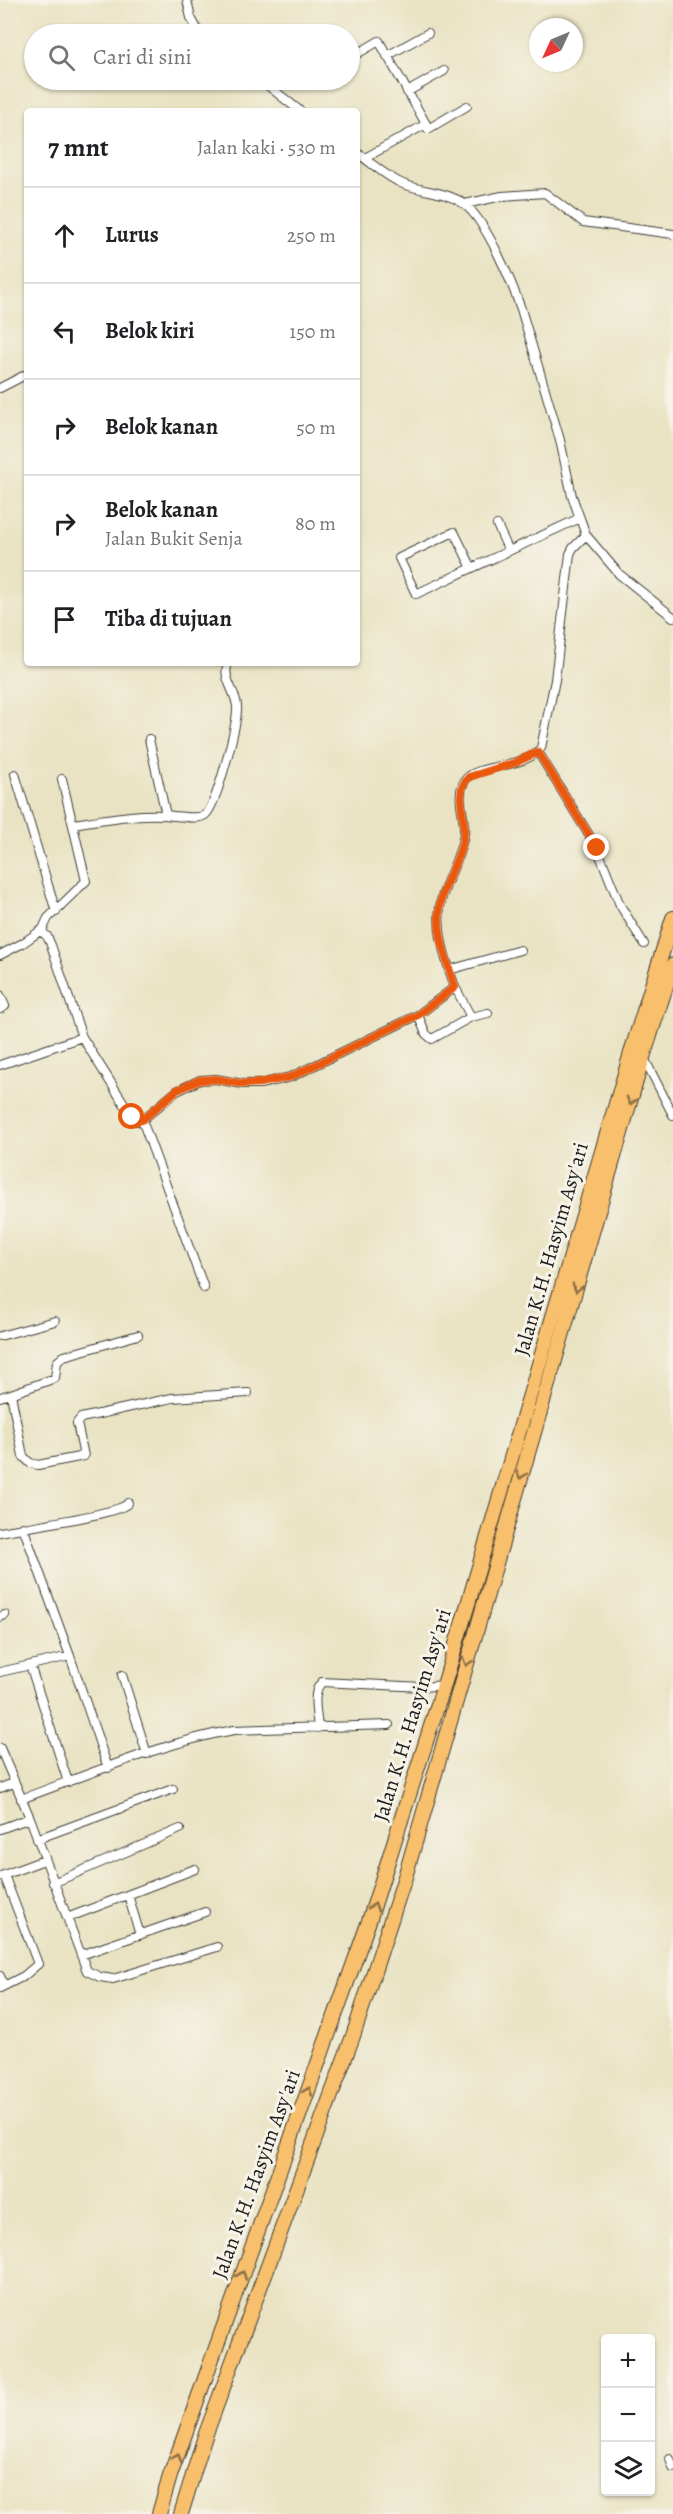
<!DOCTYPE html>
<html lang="id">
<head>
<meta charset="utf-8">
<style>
  body { margin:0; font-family:Alegreya,serif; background:#f2f2f2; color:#202124 }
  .controls { position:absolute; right:18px; bottom:18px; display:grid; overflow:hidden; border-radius:6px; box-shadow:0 2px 4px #0004 }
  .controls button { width:54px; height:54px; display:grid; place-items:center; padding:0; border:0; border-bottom:2px solid #e0e0e0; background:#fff; color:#202124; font:30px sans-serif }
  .compass { position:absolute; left:529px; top:18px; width:54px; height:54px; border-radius:50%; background:#fff; box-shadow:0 2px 4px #0004; rotate:226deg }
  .stop { position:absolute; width:18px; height:18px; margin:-14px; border:4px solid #ea580c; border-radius:50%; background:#fff }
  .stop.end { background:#ea580c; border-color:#fff; box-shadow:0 2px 6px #0008 }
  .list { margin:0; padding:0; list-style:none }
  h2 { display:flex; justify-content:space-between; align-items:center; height:78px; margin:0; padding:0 24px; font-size:26px }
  h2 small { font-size:20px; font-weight:400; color:#757577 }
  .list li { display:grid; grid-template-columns:39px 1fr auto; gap:18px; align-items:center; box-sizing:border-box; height:96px; padding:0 24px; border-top:2px solid #e0e0e0 }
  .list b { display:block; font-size:22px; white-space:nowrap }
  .list p { margin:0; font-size:20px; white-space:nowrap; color:#757577 }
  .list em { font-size:20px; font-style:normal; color:#757577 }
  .icon { flex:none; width:33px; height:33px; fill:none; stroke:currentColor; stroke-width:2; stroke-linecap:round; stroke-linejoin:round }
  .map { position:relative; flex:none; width:673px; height:2514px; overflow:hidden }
  .search { position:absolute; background:#fff; box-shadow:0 2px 4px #0004; left:24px; top:24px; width:336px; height:66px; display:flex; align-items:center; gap:15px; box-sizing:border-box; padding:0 21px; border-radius:33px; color:#757577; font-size:22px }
  .panel { position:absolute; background:#fff; box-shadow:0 2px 4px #0004; left:24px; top:108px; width:336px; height:558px; border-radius:6px }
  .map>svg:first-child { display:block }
</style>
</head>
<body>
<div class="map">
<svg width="673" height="2514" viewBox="0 0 673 2514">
  <rect width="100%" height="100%" fill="#f7f3e8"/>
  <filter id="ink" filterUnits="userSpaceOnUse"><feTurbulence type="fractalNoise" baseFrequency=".0167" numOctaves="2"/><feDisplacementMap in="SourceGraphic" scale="12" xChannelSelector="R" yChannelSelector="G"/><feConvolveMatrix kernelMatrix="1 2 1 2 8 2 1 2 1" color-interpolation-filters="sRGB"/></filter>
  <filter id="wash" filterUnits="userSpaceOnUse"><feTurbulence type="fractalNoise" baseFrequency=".008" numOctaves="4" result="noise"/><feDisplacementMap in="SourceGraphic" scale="24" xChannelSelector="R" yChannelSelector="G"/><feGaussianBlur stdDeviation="1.35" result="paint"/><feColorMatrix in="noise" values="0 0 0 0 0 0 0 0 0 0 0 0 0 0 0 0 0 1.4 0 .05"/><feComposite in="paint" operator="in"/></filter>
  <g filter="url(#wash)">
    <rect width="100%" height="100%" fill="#e9e3c3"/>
  </g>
  <g filter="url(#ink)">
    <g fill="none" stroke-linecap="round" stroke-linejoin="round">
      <g stroke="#3b3a35" stroke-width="10">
        <path id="street" d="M187 0 191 18 200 34
          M387 56 428 33
          M350 58 379 41 426 124 365 158
          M261 80 300 111
          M407 92 444 71
          M426 124 428 129 467 106
          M357 153C372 163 386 177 403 184 423 192 446 191 464 204 486 220 512 283 521 309L560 440 572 496 586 535 619 574 673 617
          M465 204 502 196 545 193 583 222 673 234
          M0 388 27 374
          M497 525 509 551
          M472 568 454 532 399 558 416 594 580 518
          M149 739 166 815
          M538 752 597 848 620 905 644 944
          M15 774 56 912
          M73 824C106 819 141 812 174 816 183 816 197 820 205 815 216 809 236 727 237 711 239 694 221 680 228 663
          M42 931 48 918 86 881 62 779
          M0 955 23 943 40 931 47 936 51 945 82 1037 135 1121 142 1120 177 1091 200 1080 216 1079 243 1084H260L291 1077 418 1015 455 987C445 958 433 924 443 894 449 874 462 853 464 833 466 817 454 795 466 779 478 764 527 768 541 748L555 680 570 554 573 548 586 535
          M449 970 520 950
          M455 987 471 1017
          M0 995 5 1006 0 1009
          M418 1015 426 1034 432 1039 471 1017 488 1013
          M644 1058 673 1115
          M0 1065 82 1037
          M142 1120 204 1288
          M0 1336 55 1321
          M11 1394 55 1378 57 1362 64 1356 138 1335
          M0 1397 11 1394 23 1456 30 1463 38 1465 84 1456 77 1423 81 1418 172 1398 248 1393
          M23 1527 70 1656
          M0 1532C19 1528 121 1514 128 1503
          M0 1617 5 1615
          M30 1665 68 1782
          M0 1672 70 1656 108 1768
          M122 1675 147 1754
          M318 1728C317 1714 311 1692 322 1682L423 1687 444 1685
          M0 1748 30 1818 87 1971 100 1977 113 1979 217 1947
          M0 1788 14 1783
          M21 1799C88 1775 164 1742 234 1730L389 1725
          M0 1829 30 1818
          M37 1839 173 1789
          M1 1876 44 1860
          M53 1883 180 1829
          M128 1895 140 1935
          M67 1918 195 1869
          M81 1955 205 1912
          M0 1976 4 1985
          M0 1988 24 1976 38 1964 4 1875
          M670 2459 673 2468"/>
      </g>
      <g stroke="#3b3a35" stroke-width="16">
        <path id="highway" d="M159 2514 170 2476 369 1921 444 1685 634 1043 673 918
          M181 2514 204 2439 353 2036 405 1877 643 1057 673 965"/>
      </g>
      <use href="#street" stroke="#fff" stroke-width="8"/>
      <use href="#highway" stroke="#f8bf6c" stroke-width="14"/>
    </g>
    <defs><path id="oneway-chevron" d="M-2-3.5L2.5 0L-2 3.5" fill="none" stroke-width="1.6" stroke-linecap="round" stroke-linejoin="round" transform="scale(1.5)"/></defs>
    <g stroke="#8a6e44">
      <use href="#oneway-chevron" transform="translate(631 1101) rotate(106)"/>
      <use href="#oneway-chevron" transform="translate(577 1288) rotate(106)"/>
      <use href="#oneway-chevron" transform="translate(521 1475) rotate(107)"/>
      <use href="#oneway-chevron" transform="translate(467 1662) rotate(107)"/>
      <use href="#oneway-chevron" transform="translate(374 1907) rotate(-72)"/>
      <use href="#oneway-chevron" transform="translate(308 2091) rotate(-70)"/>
      <use href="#oneway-chevron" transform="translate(242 2275) rotate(-70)"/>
      <use href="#oneway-chevron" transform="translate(177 2458) rotate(-70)"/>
    </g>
  </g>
  <g fill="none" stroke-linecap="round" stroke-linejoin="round" filter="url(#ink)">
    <path stroke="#ea580c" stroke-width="8" d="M132 1117 135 1121 142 1120 177 1090 200 1080 216 1079 243 1084 260 1083 291 1077 418 1015 455 987C446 958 433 927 442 896 448 875 463 853 464 831 465 814 454 791 469 777L514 763 538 752 597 848"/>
  </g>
  <g text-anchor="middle" stroke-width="6" stroke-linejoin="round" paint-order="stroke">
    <g font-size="21" fill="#1c1c1c" stroke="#f7f3e8">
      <text transform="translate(551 1249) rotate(-74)" y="7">Jalan K.H. Hasyim Asy'ari</text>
      <text transform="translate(412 1715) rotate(-73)" y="7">Jalan K.H. Hasyim Asy'ari</text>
      <text transform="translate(256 2174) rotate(-70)" y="7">Jalan K.H. Hasyim Asy'ari</text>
    </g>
  </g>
</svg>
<div class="controls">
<button>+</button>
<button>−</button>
<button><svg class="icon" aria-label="layers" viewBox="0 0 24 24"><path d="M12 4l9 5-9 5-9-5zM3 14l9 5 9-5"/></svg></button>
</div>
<svg class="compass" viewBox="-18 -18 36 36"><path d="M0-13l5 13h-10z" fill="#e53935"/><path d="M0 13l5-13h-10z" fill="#757577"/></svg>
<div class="stop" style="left:132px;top:1117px"></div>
<div class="stop end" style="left:597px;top:848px"></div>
<div class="search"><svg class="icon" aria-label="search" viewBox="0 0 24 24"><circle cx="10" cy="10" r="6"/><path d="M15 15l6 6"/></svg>Cari di sini</div>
<section class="panel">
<h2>7 mnt<small>Jalan kaki · 530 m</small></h2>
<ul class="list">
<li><svg class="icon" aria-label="ahead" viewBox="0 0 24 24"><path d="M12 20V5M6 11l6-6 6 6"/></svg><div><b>Lurus</b></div><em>250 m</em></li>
<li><svg class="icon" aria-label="left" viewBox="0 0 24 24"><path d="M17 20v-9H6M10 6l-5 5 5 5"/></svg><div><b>Belok kiri</b></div><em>150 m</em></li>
<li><svg class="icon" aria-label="right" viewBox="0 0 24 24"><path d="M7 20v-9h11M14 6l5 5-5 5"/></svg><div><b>Belok kanan</b></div><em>50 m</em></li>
<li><svg class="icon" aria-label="right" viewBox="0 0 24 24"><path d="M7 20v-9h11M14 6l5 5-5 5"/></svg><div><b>Belok kanan</b><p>Jalan Bukit Senja</p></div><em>80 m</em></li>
<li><svg class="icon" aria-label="arrive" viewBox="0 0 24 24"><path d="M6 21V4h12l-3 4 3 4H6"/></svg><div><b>Tiba di tujuan</b></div></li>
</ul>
</section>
</div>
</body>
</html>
